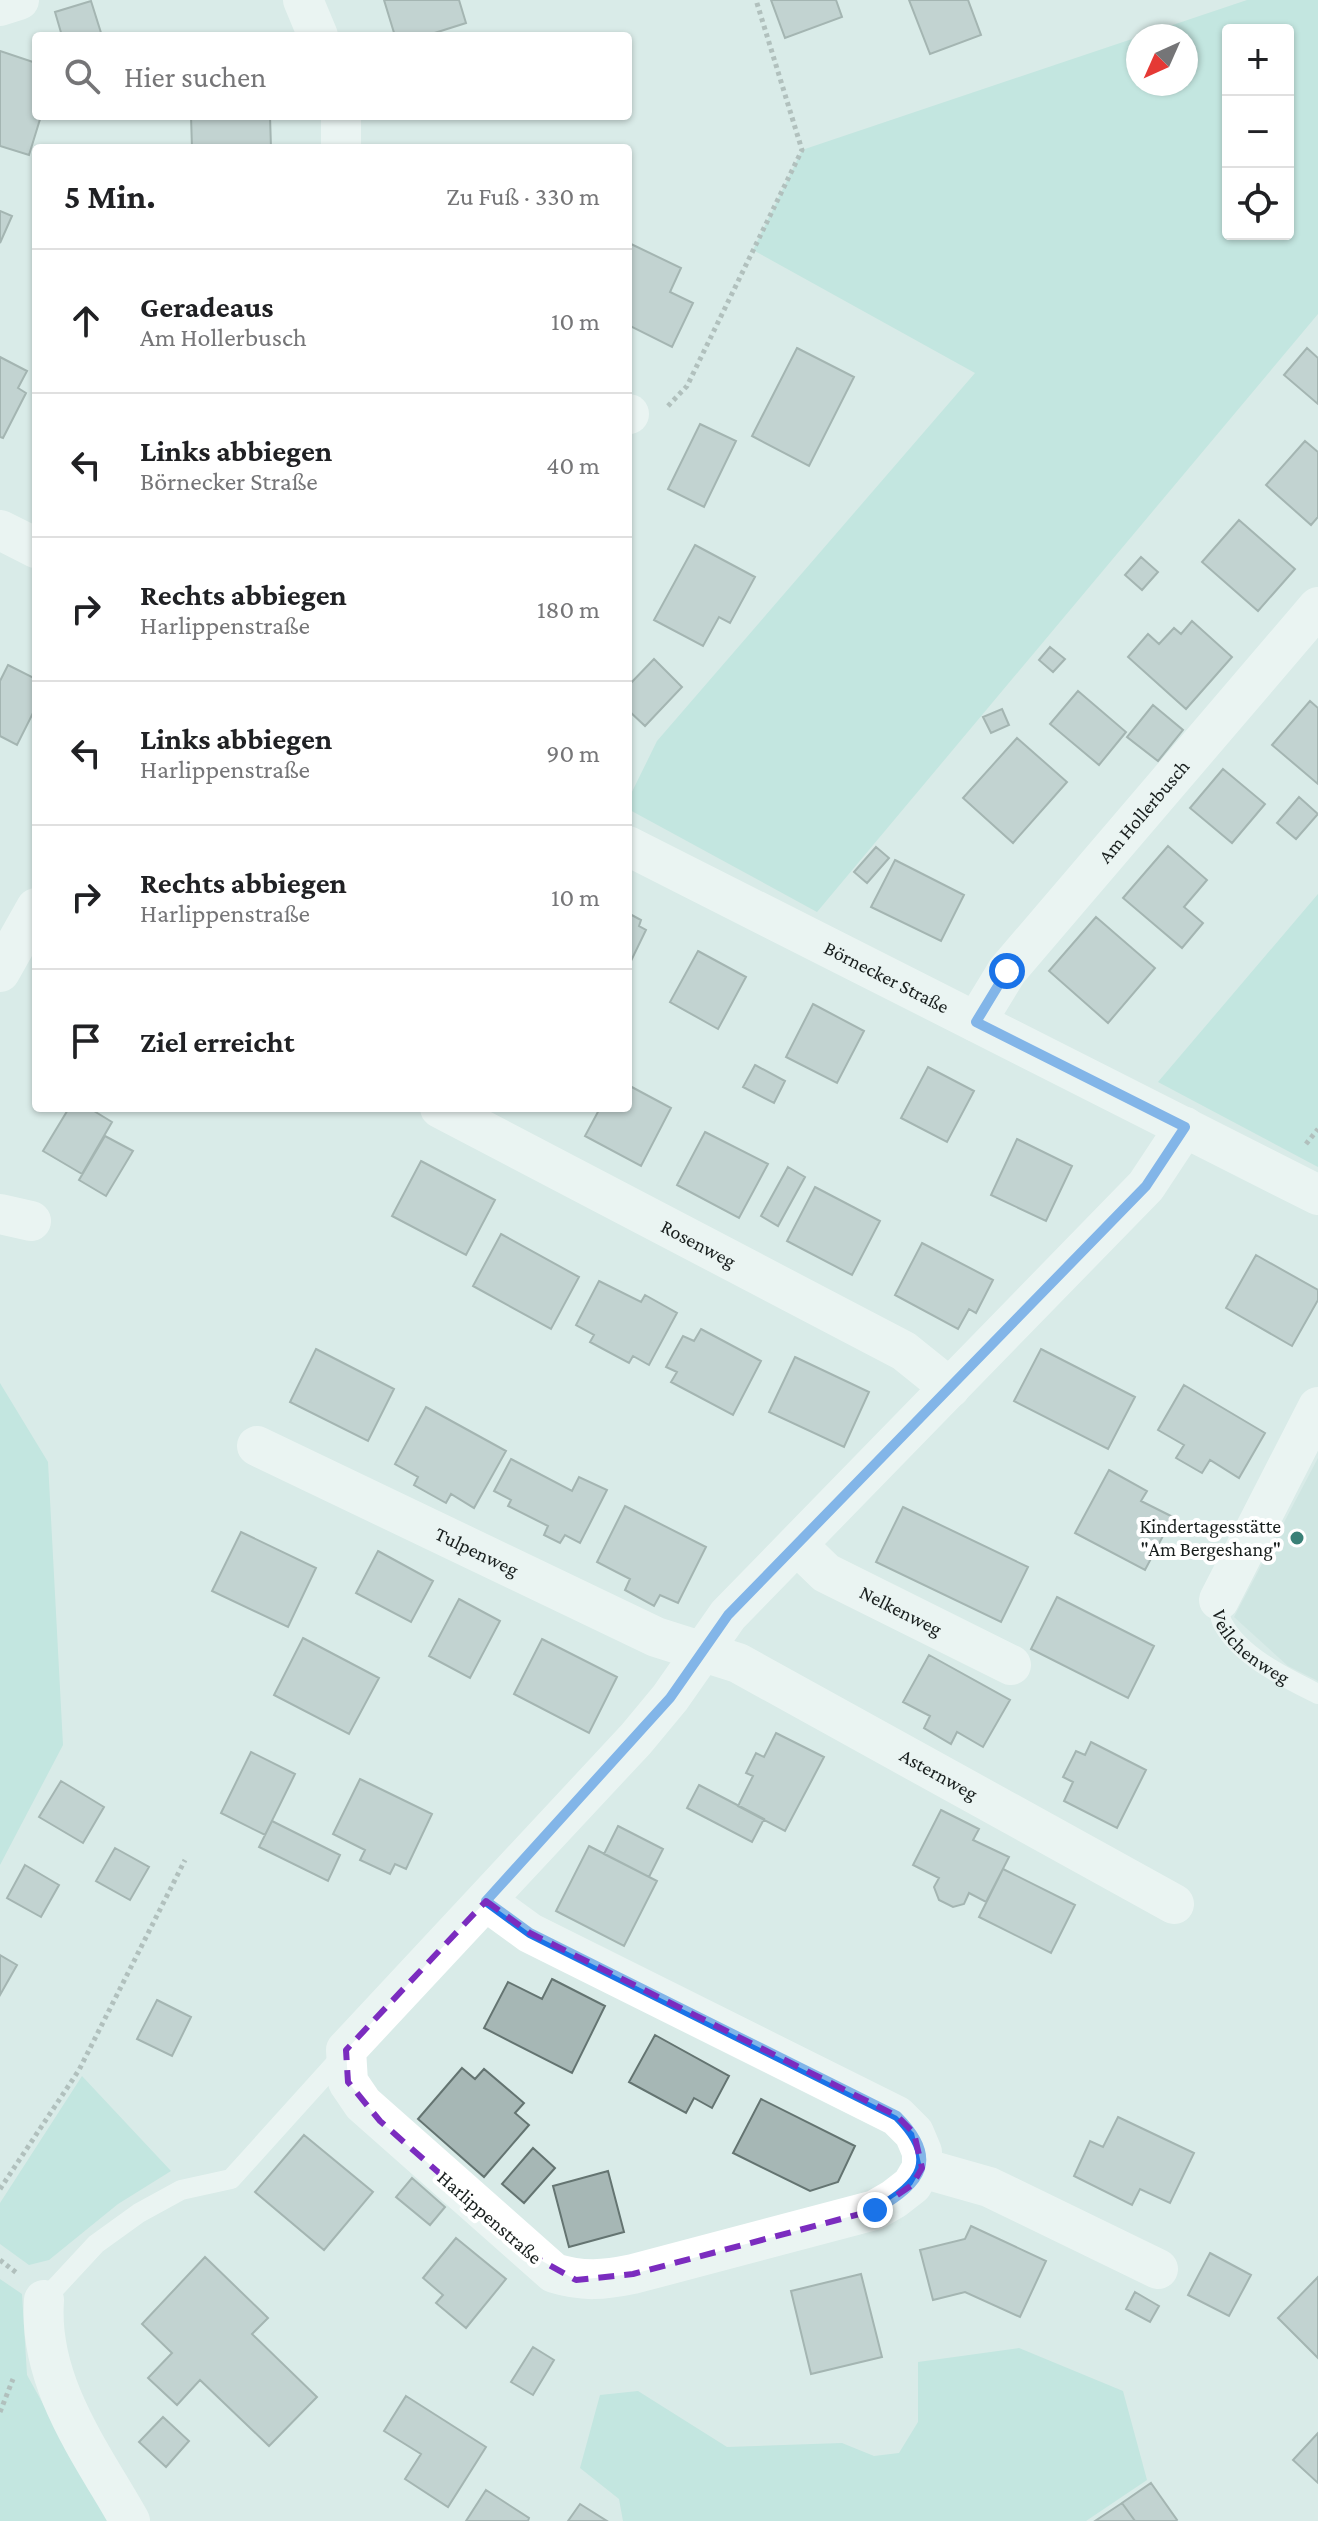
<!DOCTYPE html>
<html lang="de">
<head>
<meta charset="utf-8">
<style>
  body { margin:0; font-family:"Crimson Pro",serif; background:#f2f2f2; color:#202124 }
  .controls { position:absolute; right:24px; top:24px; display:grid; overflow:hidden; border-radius:8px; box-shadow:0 2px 6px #0004 }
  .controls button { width:72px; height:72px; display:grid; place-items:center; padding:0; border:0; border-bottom:2px solid #e0e0e0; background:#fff; color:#202124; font:40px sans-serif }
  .compass { position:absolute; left:1126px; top:24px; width:72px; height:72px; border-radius:50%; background:#fff; box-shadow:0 2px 6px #0004; rotate:225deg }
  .stop { position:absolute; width:24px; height:24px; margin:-18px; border:6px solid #1a73e8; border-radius:50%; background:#fff }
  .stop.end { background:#1a73e8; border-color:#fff; box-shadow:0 2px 8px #0008 }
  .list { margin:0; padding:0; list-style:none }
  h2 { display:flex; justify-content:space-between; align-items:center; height:104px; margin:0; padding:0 32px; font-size:34px }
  h2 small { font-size:26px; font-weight:400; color:#757577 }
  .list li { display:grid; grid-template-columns:52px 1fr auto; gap:24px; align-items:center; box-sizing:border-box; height:144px; padding:0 32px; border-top:2px solid #e0e0e0 }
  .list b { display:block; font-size:30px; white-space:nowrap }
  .list p { margin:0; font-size:26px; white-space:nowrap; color:#757577 }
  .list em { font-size:26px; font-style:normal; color:#757577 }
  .icon { flex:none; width:44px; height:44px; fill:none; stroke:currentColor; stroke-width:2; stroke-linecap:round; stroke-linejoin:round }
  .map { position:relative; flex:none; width:1318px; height:2521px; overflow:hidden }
  .search { position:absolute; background:#fff; box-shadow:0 2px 6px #0004; left:32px; top:32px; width:600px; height:88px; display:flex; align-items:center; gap:20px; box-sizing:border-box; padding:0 28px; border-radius:8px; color:#757577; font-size:30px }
  .panel { position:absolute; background:#fff; box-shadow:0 2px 6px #0004; left:32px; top:144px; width:600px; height:968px; border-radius:8px }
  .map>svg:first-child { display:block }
</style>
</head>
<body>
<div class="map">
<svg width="1318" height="2521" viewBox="0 0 1318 2521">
  <rect width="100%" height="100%" fill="#d9ebe8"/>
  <path fill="#c4dfdb" d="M1318 1458V1681L1288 1666 1234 1617Z"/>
  <path fill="#a9dfd7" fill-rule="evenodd" d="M1247 0H1318V314L817 912 628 809V800L657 741 975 373 753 250 802 150 1138 37V84H1186V36H1140ZM1228 30H1288V234H1228Z
    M1318 894V1167L1158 1082Z
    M0 1383 48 1462 63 1745 0 1865Z
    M82 2076 171 2171 118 2204 49 2260 29 2265 0 2244V2203Z
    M0 2279 22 2294 27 2375 108 2521H0Z
    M1019 2348 1123 2391 1147 2480 1086 2521H623L619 2499 580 2468 600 2395 638 2391 727 2447 842 2443 874 2456 899 2453 918 2422V2362Z"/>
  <path fill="#a6b7b5" stroke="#647471" stroke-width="2" d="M384 0H459L466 23 425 36H395Z
    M771 0H836L842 17 785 38Z
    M909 0H968L981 35 930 54Z
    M91 1 102 36H62L55 12Z
    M0 51 36 63V116H41L29 155 0 146Z
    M191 116H270L271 148H192Z
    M0 211 12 216 0 243Z
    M631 244 681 268 670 292 693 303 672 347 628 325V251Z
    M797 348 854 377 809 466 752 436Z
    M1307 348 1318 358V404L1284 375Z
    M0 357 27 371 18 388 26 393 3 438 0 437Z
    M700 424 736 441 704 507 668 489Z
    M1305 441 1318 452V517L1311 525 1266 485Z
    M1239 520 1295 569 1258 611 1202 562Z
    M695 545 755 577 730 623 719 617 703 646 654 620Z
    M1141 557 1158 572 1142 590 1125 575Z
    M1192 621 1232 657 1186 709 1128 657 1148 634 1159 644 1174 628 1181 634Z
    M1050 647 1065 659 1053 672 1039 660Z
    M654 659 682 687 645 726 628 710V686Z
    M8 665 36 679V707L17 745 0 736V681Z
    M1078 691 1126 732 1099 765 1050 724Z
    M1310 701 1318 708V784L1272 745Z
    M1153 705 1183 730 1158 761 1127 737Z
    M1002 709 1009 725 991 733 983 717Z
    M1017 738 1067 782 1013 843 963 798Z
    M1223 769 1265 804 1232 843 1190 808Z
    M1299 797 1318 814 1296 839 1277 823Z
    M1168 846 1207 880 1184 907 1203 923 1182 948 1123 898Z
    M876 847 889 858 867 883 854 872Z
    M895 860 964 895 941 941 871 907Z
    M628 913 641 920 639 926 646 930 629 965Z
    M1096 917 1155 968 1108 1023 1049 971Z
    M698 951 746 977 718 1029 670 1002Z
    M813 1004 864 1031 837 1083 786 1057Z
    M755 1065 785 1081 774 1103 743 1087Z
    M928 1067 974 1091 947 1142 901 1118Z
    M628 1085 671 1108 641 1166 585 1136 600 1108H628Z
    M69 1108H89L112 1122 82 1174 43 1151Z
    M705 1132 768 1164 739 1218 677 1185Z
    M105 1136 133 1151 106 1196 79 1180Z
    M1017 1139 1072 1166 1046 1221 991 1195Z
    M421 1161 495 1200 466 1255 392 1216Z
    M788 1167 805 1177 778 1226 761 1216Z
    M815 1187 880 1221 852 1275 787 1241Z
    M501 1234 579 1277 551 1329 473 1286Z
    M922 1243 993 1280 976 1313 969 1309 958 1329 895 1295Z
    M1256 1255 1318 1290V1300L1292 1346 1226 1308Z
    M599 1281 641 1302 645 1295 677 1313 649 1365 633 1356 629 1363 590 1342 594 1335 576 1325Z
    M701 1329 761 1361 733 1415 671 1382 677 1372 666 1367 683 1336 694 1341Z
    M316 1349 394 1389 368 1441 290 1402Z
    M1041 1349 1135 1397 1108 1449 1014 1401Z
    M795 1357 869 1392 844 1447 769 1412Z
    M1184 1385 1265 1433 1239 1478 1210 1460 1202 1473 1176 1458 1184 1445 1158 1430Z
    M426 1407 506 1451 474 1508 451 1494 446 1503 414 1485 418 1477 395 1464Z
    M511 1459 572 1491 579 1477 607 1490 580 1543 565 1535 560 1543 544 1535 548 1526 508 1506 511 1500 494 1491Z
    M1109 1470 1147 1491 1141 1501 1173 1517 1145 1570 1075 1533Z
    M625 1506 706 1547 678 1603 660 1595 654 1606 625 1590 630 1579 597 1562Z
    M903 1507 1028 1567 1001 1622 876 1562Z
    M241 1532 316 1568 288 1627 212 1591Z
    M378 1551 433 1581 411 1622 356 1593Z
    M1057 1597 1154 1646 1128 1698 1031 1649Z
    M459 1599 500 1621 470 1678 429 1656Z
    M303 1638 379 1678 349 1734 274 1695Z
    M542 1639 617 1677 589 1733 514 1694Z
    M929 1655 1010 1700 983 1747 957 1732 951 1744 924 1728 930 1716 903 1702Z
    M776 1733 824 1757 785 1831 738 1806 753 1776 746 1773 756 1753 764 1757Z
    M1091 1742 1146 1770 1117 1828 1064 1801 1073 1782 1063 1777 1076 1751 1085 1755Z
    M251 1752 295 1774 265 1835 221 1813Z
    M360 1779 432 1814 406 1869 395 1864 390 1874 360 1860 365 1850 333 1834Z
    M61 1781 104 1807 83 1843 39 1817Z
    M699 1785 764 1819 752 1842 687 1808Z
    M941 1810 979 1829 973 1840 1009 1857 986 1902 969 1893 964 1904 953 1907 939 1900 934 1887 939 1878 913 1865Z
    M272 1821 340 1855 328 1881 259 1847Z
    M618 1826 663 1849 649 1877 604 1854Z
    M589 1846 657 1881 624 1946 556 1911Z
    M115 1848 149 1867 130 1900 96 1881Z
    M25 1865 59 1885 41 1917 7 1898Z
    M1003 1869 1075 1905 1051 1953 979 1917Z
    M0 1955 17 1965 0 1995Z
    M552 1979 605 2006 572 2073 484 2028 508 1982 542 1999Z
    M157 2000 191 2017 172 2056 137 2039Z
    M655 2035 729 2076 712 2108 694 2098 686 2113 629 2082Z
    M462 2068 475 2079 484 2069 524 2103 515 2113 529 2125 484 2177 418 2119Z
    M761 2099 855 2146 838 2182 810 2191 733 2153Z
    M1118 2117 1194 2153 1170 2203 1140 2189 1132 2205 1074 2176 1090 2141 1103 2147Z
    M304 2135 373 2192 324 2250 255 2192Z
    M533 2148 555 2168 524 2203 502 2184Z
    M608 2171 624 2232 569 2247 553 2186Z
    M412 2178 445 2207 430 2225 396 2197Z
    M971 2226 1046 2261 1020 2317 965 2292 933 2300 920 2250 965 2239Z
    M456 2238 506 2279 466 2328 436 2303 443 2295 423 2278Z
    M1210 2253 1251 2275 1229 2316 1188 2295Z
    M205 2257 268 2318 252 2334 317 2397 269 2446 200 2380 177 2405 148 2378 172 2353 142 2324Z
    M861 2274 882 2357 811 2374 791 2291Z
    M1318 2277V2358L1278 2318Z
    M1135 2292 1159 2306 1150 2322 1126 2309Z
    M533 2347 554 2360 533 2395 511 2382Z
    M406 2396 486 2447 448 2507 405 2479 421 2454 384 2431Z
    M163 2417 189 2441 166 2467 139 2442Z
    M1318 2433V2483L1293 2460Z
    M1151 2483 1177 2520 1176 2521H1135L1122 2503Z
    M486 2490 529 2518 528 2521H466Z
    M1122 2503 1135 2521H1095Z
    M580 2504 607 2521H568Z"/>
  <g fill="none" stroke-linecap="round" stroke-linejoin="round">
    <path stroke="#818d8b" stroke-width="5" stroke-dasharray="4 4" stroke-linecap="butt" d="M668 406 687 386 802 150 756 0
      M1306 1144 1318 1129
      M0 2189 79 2070 185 1860
      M0 2260 18 2274
      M0 2412 13 2379"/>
    <g stroke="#fff" stroke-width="20">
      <path id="s1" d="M1219 1600C1220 1607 1219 1618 1223 1624 1241 1657 1286 1678 1318 1694"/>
      <path d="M44 2300 96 2244 139 2213 181 2190 231 2179 343 2055"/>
    </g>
    <g stroke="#fff" stroke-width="40">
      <path d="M303 0 318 36"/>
      <path d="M0 6 19 0"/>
      <path d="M341 116V148"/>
      <path d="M628 414H629"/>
      <path d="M0 530 36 548"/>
      <path id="s2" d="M628 846 1318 1195"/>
      <path d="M0 972 36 908"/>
      <path id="s3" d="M976 1022 1007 971 1318 607"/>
      <path id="s4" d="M440 1108 904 1351 950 1388"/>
      <path d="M0 1214 31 1221"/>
      <path id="s5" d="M257 1446 656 1637 738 1663 1174 1904"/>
      <path id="s6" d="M797 1545 826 1573 1011 1665"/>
      <path d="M1219 1600 1318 1407"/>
      <path d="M486 1901 530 1933 897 2116 914 2133 922 2152V2168L912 2185 894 2199 875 2210 633 2274C604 2280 583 2282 554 2273L363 2104 348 2082 346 2050 636 1739 670 1698 728 1615 1146 1186 1185 1127"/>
      <path d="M922 2168 989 2187 1158 2269"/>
      <path d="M44 2300C38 2383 91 2452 130 2521"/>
    </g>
  </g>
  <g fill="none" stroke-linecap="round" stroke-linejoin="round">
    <path stroke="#1a73e8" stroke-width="10" d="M875 2210C922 2184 940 2159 897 2116L530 1933 486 1901 670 1698 728 1615 1146 1186 1185 1127 976 1022 1007 971"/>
  </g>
  <path d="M0 0H1318V2521H0ZM486 1901 530 1933 897 2116 914 2133 922 2168 912 2185 875 2210 633 2274 576 2280 535 2257 380 2121 348 2082 346 2050Z" fill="#d9ebe8" fill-opacity=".55" fill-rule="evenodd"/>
  <path fill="none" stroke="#7b2cbf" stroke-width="6" stroke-dasharray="16 10" stroke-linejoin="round" d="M486 1901 530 1933 897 2116 914 2133 922 2168 912 2185 875 2210 633 2274 576 2280 535 2257 380 2121 348 2082 346 2050Z"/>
  <circle fill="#3a8077" stroke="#fff" stroke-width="3" cx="1297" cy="1538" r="8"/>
  <g text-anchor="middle" stroke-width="8" stroke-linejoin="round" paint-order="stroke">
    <g font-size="20" fill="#181e1d" stroke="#fff">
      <text dy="7" stroke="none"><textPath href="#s3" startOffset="270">Am Hollerbusch</textPath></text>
      <text dy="7" stroke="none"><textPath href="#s2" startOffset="290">Börnecker Straße</textPath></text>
      <text dy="7" stroke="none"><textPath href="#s4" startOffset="292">Rosenweg</textPath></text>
      <text dy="7" stroke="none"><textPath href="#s5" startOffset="244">Tulpenweg</textPath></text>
      <text dy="7" stroke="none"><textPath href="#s6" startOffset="124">Nelkenweg</textPath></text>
      <text dy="7" stroke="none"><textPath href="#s1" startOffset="60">Veilchenweg</textPath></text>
      <text dy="7" stroke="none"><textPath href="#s5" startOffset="758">Asternweg</textPath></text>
      <text transform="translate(490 2217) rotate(41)" y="7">Harlippenstraße</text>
    </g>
    <g font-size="20" fill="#181e1d" stroke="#fff" text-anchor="end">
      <text x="1281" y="1533">Kindertagesstätte<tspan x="1281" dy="23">"Am Bergeshang"</tspan></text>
    </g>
  </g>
</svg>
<div class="controls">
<button>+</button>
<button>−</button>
<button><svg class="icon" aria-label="locate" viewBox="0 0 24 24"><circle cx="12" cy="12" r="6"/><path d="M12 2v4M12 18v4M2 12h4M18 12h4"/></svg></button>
</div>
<svg class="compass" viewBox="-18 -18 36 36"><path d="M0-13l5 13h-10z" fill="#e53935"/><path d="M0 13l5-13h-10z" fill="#757577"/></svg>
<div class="stop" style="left:1007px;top:971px"></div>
<div class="stop end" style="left:875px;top:2210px"></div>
<div class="search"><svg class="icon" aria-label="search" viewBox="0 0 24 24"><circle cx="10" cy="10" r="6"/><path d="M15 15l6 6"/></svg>Hier suchen</div>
<section class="panel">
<h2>5 Min.<small>Zu Fuß · 330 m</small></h2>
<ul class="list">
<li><svg class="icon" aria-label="ahead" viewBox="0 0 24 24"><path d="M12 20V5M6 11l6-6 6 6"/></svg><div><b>Geradeaus</b><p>Am Hollerbusch</p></div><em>10 m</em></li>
<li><svg class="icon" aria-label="left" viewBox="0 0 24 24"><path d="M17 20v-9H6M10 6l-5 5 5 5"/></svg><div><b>Links abbiegen</b><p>Börnecker Straße</p></div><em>40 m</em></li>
<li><svg class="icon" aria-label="right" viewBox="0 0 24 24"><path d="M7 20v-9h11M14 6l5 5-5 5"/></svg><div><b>Rechts abbiegen</b><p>Harlippenstraße</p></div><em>180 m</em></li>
<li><svg class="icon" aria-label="left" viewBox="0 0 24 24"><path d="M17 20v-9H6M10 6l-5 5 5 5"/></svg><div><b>Links abbiegen</b><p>Harlippenstraße</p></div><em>90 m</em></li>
<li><svg class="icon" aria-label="right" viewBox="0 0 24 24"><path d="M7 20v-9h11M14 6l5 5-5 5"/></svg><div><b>Rechts abbiegen</b><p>Harlippenstraße</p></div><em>10 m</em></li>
<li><svg class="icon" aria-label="arrive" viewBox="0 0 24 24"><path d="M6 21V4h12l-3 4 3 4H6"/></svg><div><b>Ziel erreicht</b></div></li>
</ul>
</section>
</div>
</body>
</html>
